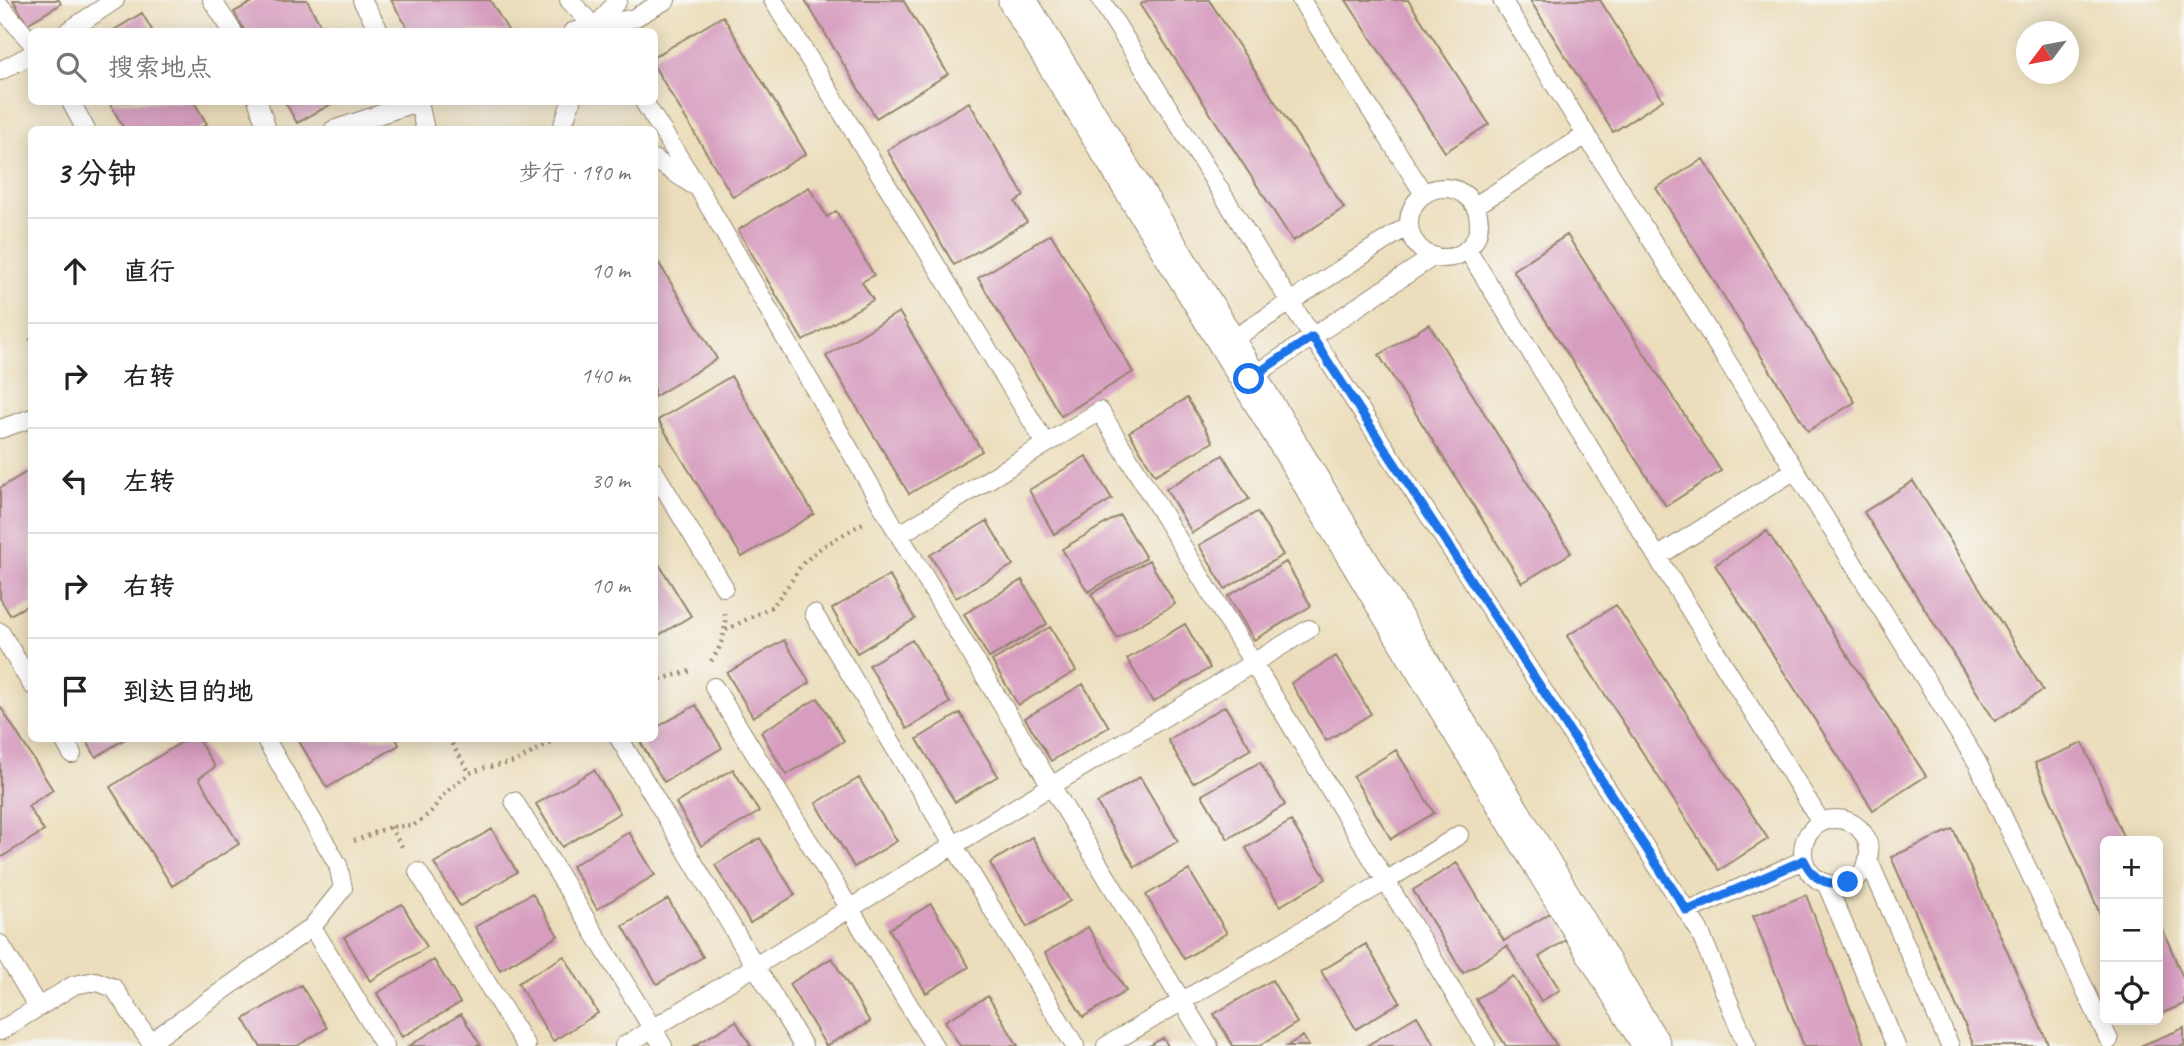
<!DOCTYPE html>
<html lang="zh">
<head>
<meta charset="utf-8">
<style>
  body { margin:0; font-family:Caveat,"LXGW WenKai TC",sans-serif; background:#f6f6f6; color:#222 }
  .controls { position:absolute; right:21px; bottom:21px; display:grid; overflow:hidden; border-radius:10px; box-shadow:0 4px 18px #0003 }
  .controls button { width:63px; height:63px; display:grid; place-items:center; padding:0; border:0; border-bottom:2px solid #e0e0e0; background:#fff; color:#222; font:35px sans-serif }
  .compass { position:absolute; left:2016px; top:21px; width:63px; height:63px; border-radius:50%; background:#fff; box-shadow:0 4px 18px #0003; rotate:238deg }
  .stop { position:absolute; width:21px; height:21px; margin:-16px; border:5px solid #1a73e8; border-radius:50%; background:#fff }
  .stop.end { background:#1a73e8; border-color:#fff; box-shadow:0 2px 7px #0008 }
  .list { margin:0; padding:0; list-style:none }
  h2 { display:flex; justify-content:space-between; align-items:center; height:91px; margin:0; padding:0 28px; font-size:30px }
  h2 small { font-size:23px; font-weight:400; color:#767676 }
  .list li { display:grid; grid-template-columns:46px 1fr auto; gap:21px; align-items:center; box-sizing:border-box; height:105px; padding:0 28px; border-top:2px solid #e0e0e0 }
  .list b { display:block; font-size:26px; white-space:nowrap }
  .list em { font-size:23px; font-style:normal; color:#767676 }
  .icon { flex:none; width:38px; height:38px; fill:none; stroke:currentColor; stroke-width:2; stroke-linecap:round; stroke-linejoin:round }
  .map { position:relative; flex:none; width:2184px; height:1046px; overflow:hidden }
  .search { position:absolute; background:#fff; box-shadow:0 4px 18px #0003; left:28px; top:28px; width:630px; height:77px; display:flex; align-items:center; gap:18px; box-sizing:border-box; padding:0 24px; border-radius:10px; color:#767676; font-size:26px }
  .panel { position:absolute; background:#fff; box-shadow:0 4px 18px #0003; left:28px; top:126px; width:630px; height:616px; border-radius:10px }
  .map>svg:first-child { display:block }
</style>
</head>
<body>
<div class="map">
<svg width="2184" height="1046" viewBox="0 0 2184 1046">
  <rect width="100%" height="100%" fill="#f6f6f2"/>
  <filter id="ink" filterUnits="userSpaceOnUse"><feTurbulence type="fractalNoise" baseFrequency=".0143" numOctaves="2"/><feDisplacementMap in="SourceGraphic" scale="14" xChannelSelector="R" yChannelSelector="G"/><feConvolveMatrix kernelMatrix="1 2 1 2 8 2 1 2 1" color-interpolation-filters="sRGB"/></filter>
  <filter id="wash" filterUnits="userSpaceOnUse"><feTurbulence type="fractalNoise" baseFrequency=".00686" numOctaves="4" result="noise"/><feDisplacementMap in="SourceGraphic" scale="28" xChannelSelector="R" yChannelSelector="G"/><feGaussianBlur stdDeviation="1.57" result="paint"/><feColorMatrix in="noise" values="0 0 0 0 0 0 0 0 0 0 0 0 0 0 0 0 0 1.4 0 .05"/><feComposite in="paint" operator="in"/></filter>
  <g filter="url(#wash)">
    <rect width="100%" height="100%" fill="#ecdebc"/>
    <g id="blocks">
      <path fill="#d79dbf" d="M13 0H59L61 4 27 24Z
        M256 0H307L324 32H245L234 12Z
        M391 0H490L509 32H410Z
        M805 0H903L948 74 876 118Z
        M1148 0H1209L1344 208 1293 241 1140 5Z
        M1346 0H1408L1489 124 1445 152Z
        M1530 0H1600L1663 100 1613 132Z
        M142 13 153 32H111Z
        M723 16 806 154 733 197 654 66V57Z
        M109 102H194L207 124 197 130H125Z
        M285 102H335L297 123Z
        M969 102 1024 196 1015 202 1027 222 954 265 887 150Z
        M1703 159 1855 402 1808 431 1656 188Z
        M809 187 827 217 836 211 874 275 862 282 873 300 803 341 738 230Z
        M1051 234 1133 372 1061 416 978 278Z
        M1567 235 1721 471 1666 506 1513 270Z
        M654 255 717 359 654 397Z
        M899 312 982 451 909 494 826 356Z
        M1429 324 1571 553 1522 583 1379 355Z
        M731 376 814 514 742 557 658 420Z
        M1187 398 1213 442 1155 475 1129 432Z
        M1223 455 1249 499 1192 533 1166 489Z
        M1086 456 1112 499 1054 534 1029 490Z
        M30 470 32 603 10 615 0 598V488Z
        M1913 481 2043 690 1995 721 1864 512Z
        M1257 512 1283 555 1225 589 1199 545Z
        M1120 515 1146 558 1088 592 1062 549Z
        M987 521 1013 565 956 598 930 555Z
        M1767 531 1926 776 1873 810 1715 565Z
        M654 556 691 616 654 638Z
        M1149 560 1175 604 1117 638 1091 594Z
        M1286 562 1311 606 1254 640 1228 596Z
        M889 575 915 619 857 653 832 609Z
        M1022 580 1047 624 989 658 964 614Z
        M1616 605 1768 839 1719 870 1567 636Z
        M1185 624 1210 668 1153 702 1127 659Z
        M1050 627 1076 671 1018 705 992 661Z
        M784 640 810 683 753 717 727 673Z
        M912 640 950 703 907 729 869 665Z
        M1336 656 1371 714 1326 741 1291 683Z
        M1083 684 1109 727 1051 761 1025 718Z
        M818 698 844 741 786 775 761 732Z
        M696 705 722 748 664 782 638 738H654V729Z
        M0 706 53 790 28 806 44 831 0 858Z
        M1225 706 1251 749 1193 783 1168 740Z
        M960 713 998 776 955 802 917 739Z
        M85 738H126L96 757Z
        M188 738H197L215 767 199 778 239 844 172 886 110 787Z
        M297 738H396L399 745 327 788Z
        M2083 743 2125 841H2105V926L2035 763Z
        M1396 750 1434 813 1391 839 1353 776Z
        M1260 762 1285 805 1228 839 1202 795Z
        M733 769 759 812 701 846 676 803Z
        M594 770 620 813 562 847 536 804Z
        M1140 777 1178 841 1135 867 1097 803Z
        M859 778 897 841 854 867 816 803Z
        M1291 821 1326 879 1280 906 1246 848Z
        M492 829 517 872 460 906 434 863Z
        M1953 829 2049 1046H1974L1891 857Z
        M629 832 655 875 597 909 572 866Z
        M1032 837 1070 901 1027 927 990 863Z
        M760 838 795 895 750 923 715 865Z
        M1457 863 1504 941 1552 912 1569 938 1539 957 1560 990 1541 1001 1507 946 1463 973 1413 890Z
        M1189 870 1227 933 1184 959 1146 895Z
        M532 893 558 936 500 970 475 927Z
        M1806 895 1865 1046H1804L1753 916Z
        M668 899 703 957 657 984 623 926Z
        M402 904 427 947 370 981 344 937Z
        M931 904 969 967 926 993 889 929Z
        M2158 918 2184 980V1004L2158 1015Z
        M1088 927 1126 991 1083 1017 1045 953Z
        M1366 944 1400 1002 1356 1029 1321 971Z
        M564 956 598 1013 553 1041 518 983Z
        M832 958 870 1022 826 1046 789 984Z
        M434 960 460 1003 402 1037 377 993Z
        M1513 976 1557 1046H1506L1476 999Z
        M1272 980 1297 1023 1259 1046H1233L1214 1014Z
        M301 985 327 1028 297 1046H260L244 1019Z
        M988 996 1018 1046H960L945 1021Z
        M461 1014 481 1046H409Z
        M1417 1016 1435 1046H1366L1388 1033Z
        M736 1021 751 1046H694Z
        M2184 1028V1046H2140Z
        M1303 1036 1309 1046H1287Z
        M1163 1038 1168 1046H1149Z"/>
    </g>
  </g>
  <g filter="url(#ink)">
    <use href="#blocks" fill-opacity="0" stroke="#94846d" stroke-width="2"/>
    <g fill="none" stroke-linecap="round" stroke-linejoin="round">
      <g stroke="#94846d" stroke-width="20">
        <path id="lane" d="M212 0 233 32
          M362 0 380 32
          M569 0 599 32
          M773 0 1046 444 899 535
          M1101 0 1290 302 1699 930 1747 1046
          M1301 0 1424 194
          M1502 0 1977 762 2109 1040
          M0 6 32 43
          M595 28 618 0
          M67 32 115 0
          M572 32 634 18 666 0
          M0 71 32 54
          M71 102 86 130
          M258 102 267 130
          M419 102 425 130
          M644 102 699 189 899 535 1209 1046
          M333 130 417 102
          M561 130 571 102
          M654 159 693 185
          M1409 223a35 35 0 1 1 70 0a35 35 0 1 1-70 0Z
          M1475 206 1586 135
          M1467 249 1821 822
          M1227 343 1409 225
          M1249 379 1434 256
          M0 429 32 418
          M1046 444 1100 411 1486 1046
          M654 471 724 587
          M1657 557 1795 470
          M814 614 1075 1046
          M0 632 32 685
          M714 687 934 1046
          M63 738 72 754
          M619 738 803 1046
          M514 801 663 1046
          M1803 852a33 33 0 1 1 66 0a33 33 0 1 1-66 0Z
          M1868 859 1950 1046
          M418 872 526 1046
          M1826 883 1896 1046
          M1687 911 1804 860
          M312 927 385 1046
          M0 944 38 1007
          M0 1031 74 985 95 981 114 988 153 1046
          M151 1042 312 927 343 888 338 865 265 738
          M624 1046 1309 629
          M1106 1046 1386 881 1459 835"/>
      </g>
      <g stroke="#94846d" stroke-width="39">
        <path id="street" d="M1017 0 1214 321 1652 1046"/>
      </g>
      <path stroke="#94846d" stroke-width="4.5" stroke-dasharray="2 5" stroke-linecap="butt" d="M30 338 32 340
        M726 630 773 606 792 580 802 564 822 547 863 523
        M711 661C723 645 726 631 725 611
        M654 681 694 670
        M448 738 470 773
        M390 827 404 850
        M354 841 390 827 414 825 430 813 445 793 470 773 484 768 515 762 559 738"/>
      <use href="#lane" stroke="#fff" stroke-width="18"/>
      <use href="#street" stroke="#fff" stroke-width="37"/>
    </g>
  </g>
  <g fill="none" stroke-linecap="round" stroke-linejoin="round" filter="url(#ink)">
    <path stroke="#1a73e8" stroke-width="9" d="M1249 379 1312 337 1687 911 1804 860C1813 880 1827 887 1848 882"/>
  </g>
</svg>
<div class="controls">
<button>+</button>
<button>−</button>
<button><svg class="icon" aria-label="locate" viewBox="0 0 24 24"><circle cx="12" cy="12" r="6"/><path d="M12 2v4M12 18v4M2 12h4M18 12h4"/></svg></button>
</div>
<svg class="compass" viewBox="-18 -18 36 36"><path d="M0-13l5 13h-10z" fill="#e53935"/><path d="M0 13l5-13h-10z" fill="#767676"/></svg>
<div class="stop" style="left:1249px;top:379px"></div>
<div class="stop end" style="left:1848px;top:882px"></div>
<div class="search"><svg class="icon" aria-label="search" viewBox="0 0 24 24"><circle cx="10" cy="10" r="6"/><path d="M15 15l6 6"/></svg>搜索地点</div>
<section class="panel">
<h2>3 分钟<small>步行 · 190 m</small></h2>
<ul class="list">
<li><svg class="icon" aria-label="ahead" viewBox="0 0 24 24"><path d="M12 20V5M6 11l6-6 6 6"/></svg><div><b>直行</b></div><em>10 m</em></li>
<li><svg class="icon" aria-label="right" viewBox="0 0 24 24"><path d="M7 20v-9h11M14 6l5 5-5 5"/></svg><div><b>右转</b></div><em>140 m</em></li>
<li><svg class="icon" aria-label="left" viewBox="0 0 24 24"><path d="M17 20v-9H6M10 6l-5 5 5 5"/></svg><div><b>左转</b></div><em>30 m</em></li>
<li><svg class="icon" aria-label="right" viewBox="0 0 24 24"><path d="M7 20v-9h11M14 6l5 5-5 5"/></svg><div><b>右转</b></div><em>10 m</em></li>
<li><svg class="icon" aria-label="arrive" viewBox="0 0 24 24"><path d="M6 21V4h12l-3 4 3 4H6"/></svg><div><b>到达目的地</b></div></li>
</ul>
</section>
</div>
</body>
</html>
